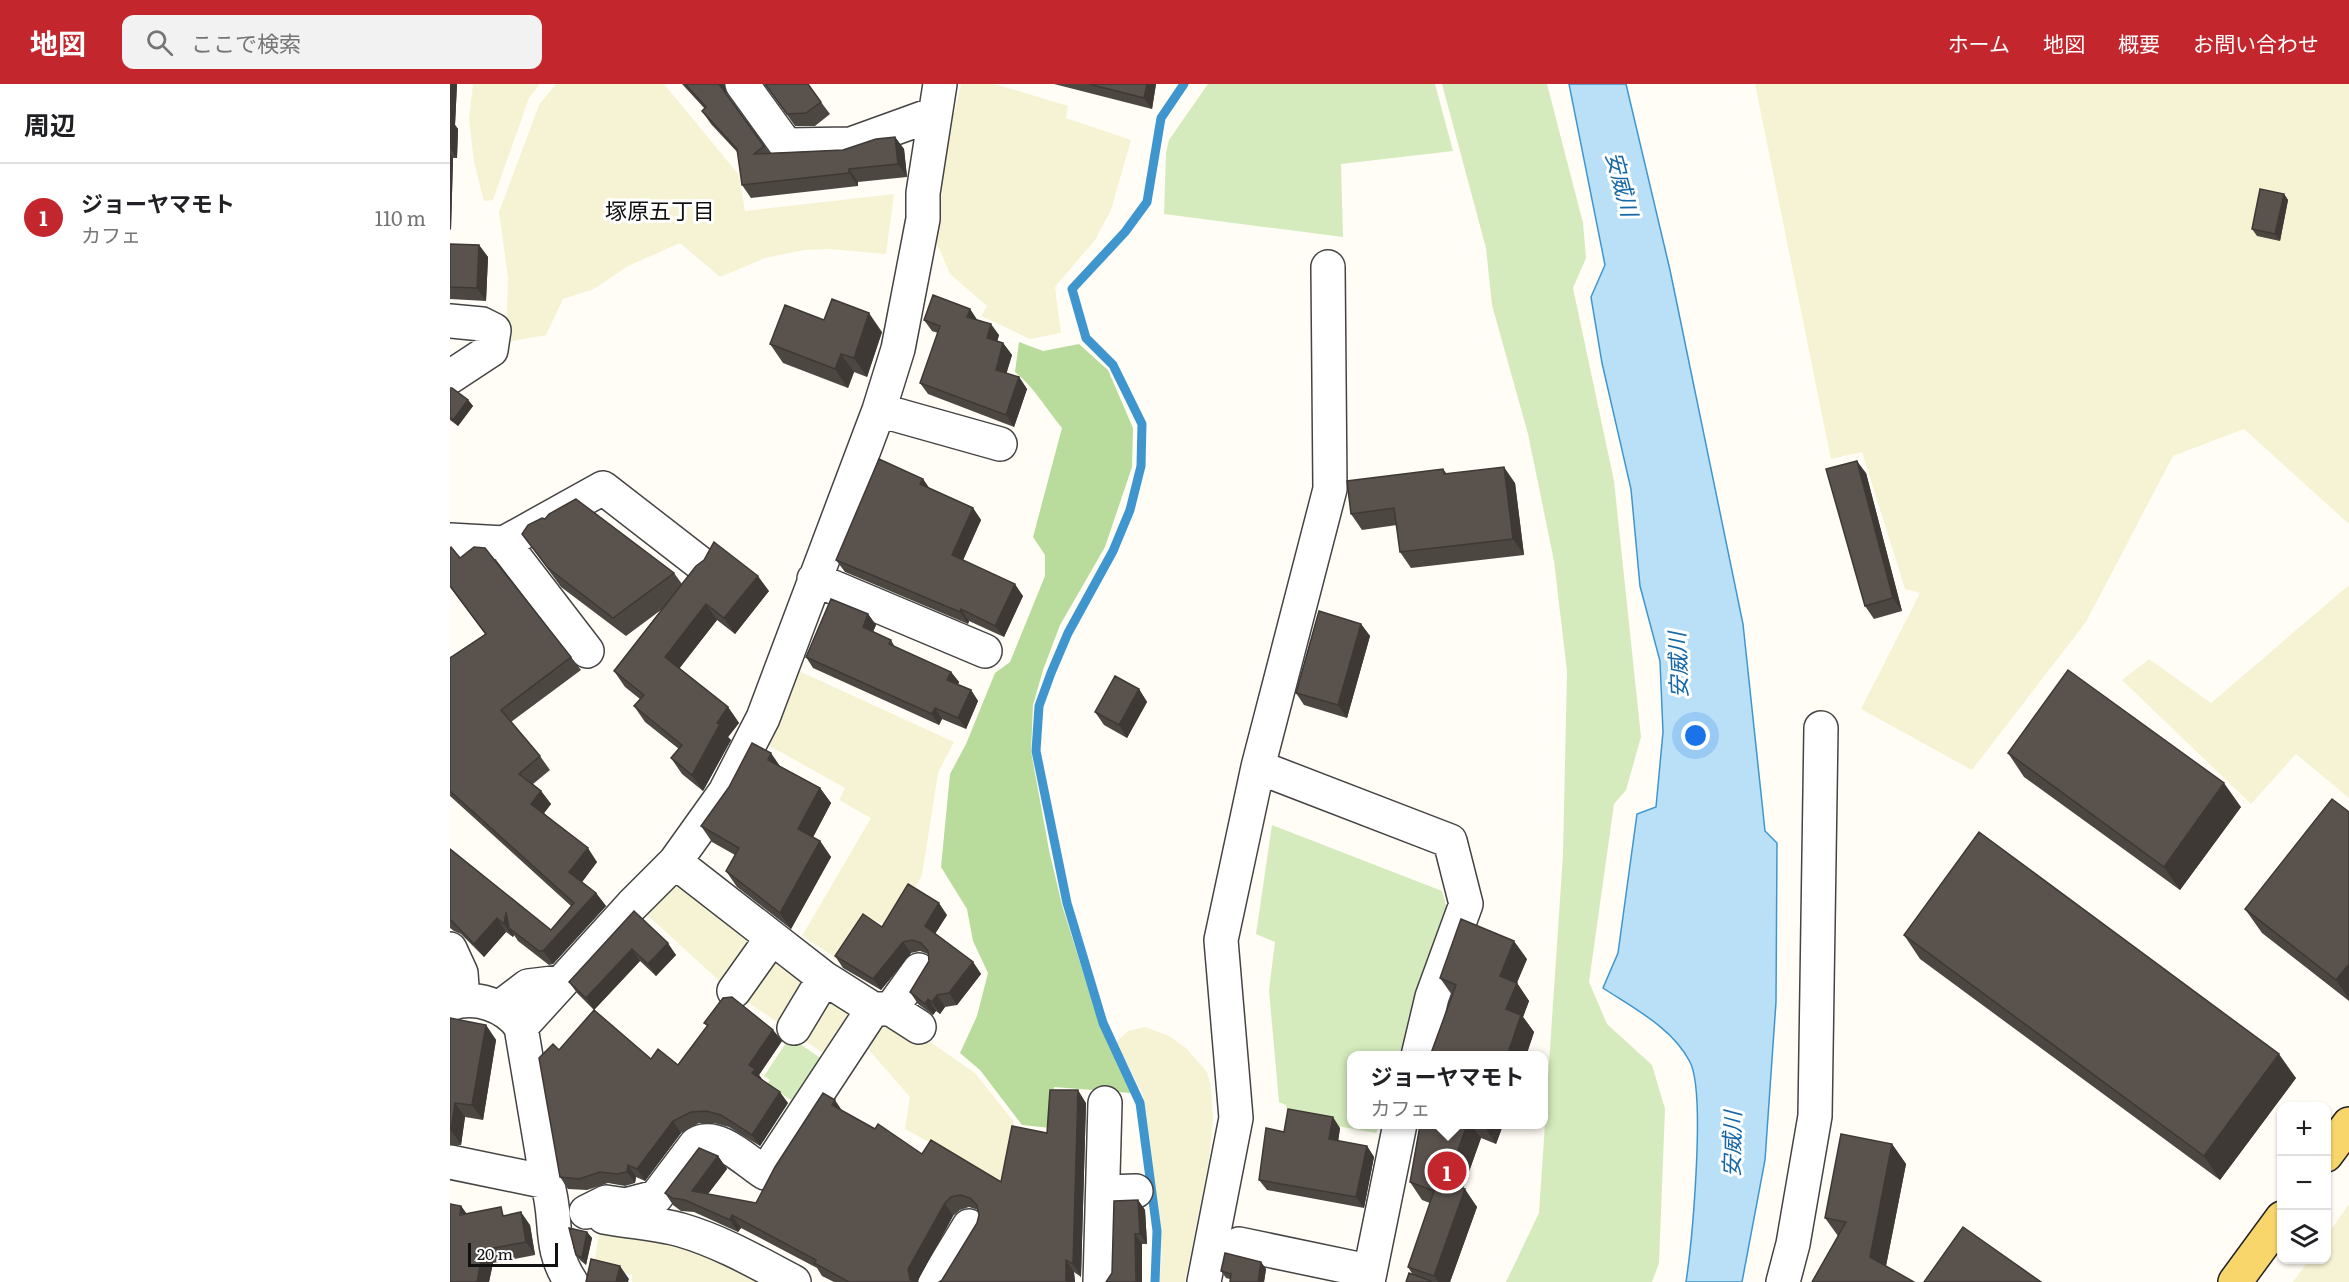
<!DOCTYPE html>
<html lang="ja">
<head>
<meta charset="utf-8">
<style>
  body { margin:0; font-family:Literata,"Noto Sans JP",serif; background:#f2f2f2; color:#202124 }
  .controls { position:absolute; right:18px; bottom:18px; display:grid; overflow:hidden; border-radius:12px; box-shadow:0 2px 4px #0004 }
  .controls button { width:54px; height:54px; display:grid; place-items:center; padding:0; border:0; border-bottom:2px solid #e0e0e0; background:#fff; color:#202124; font:30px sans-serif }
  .scale { position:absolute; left:18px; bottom:15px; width:90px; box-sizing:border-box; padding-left:6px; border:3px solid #111; border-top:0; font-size:16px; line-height:21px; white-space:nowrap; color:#111; -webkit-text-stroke:4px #fff; paint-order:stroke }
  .you { position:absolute; left:1246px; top:652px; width:21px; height:21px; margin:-15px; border:4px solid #fff; border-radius:50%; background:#1a73e8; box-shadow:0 0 0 9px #1a73e833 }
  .badge { display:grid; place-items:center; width:39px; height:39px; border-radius:50%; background:#c4262e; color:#fff; font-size:20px; font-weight:700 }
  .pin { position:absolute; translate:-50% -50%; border:3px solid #fff; box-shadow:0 2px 6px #0006 }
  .popup { position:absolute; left:897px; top:967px; width:201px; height:78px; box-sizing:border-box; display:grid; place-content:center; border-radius:12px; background:#fff; filter:drop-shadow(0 2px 4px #0005); font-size:20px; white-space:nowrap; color:#757577 }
  .popup b { font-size:22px; color:#202124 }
  .popup::after { content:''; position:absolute; left:50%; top:100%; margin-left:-12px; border:12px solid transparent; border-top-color:#fff }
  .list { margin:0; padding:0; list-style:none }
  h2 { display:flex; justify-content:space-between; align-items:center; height:78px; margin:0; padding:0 24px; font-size:26px }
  h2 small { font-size:20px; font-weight:400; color:#757577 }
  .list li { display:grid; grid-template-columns:39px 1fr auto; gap:18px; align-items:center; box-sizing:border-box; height:108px; padding:0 24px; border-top:2px solid #e0e0e0 }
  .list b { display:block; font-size:22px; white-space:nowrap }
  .list p { margin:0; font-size:20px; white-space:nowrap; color:#757577 }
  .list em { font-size:20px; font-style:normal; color:#757577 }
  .icon { flex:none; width:33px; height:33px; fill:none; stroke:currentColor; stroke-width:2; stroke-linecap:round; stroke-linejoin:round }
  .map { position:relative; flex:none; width:1899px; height:1198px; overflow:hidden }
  header { display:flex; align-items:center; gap:36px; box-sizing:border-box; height:84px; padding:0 30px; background:#c4262e; color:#fff }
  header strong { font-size:28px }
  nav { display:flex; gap:33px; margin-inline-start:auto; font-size:21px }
  .search { width:420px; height:54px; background:#f2f2f2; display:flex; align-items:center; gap:15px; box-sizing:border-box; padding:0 21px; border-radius:12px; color:#757577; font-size:22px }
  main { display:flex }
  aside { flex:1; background:#fff }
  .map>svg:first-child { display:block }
</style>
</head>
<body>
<header>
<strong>地図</strong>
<div class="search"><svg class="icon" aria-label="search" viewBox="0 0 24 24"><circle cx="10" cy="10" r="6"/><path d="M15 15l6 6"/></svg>ここで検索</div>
<nav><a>ホーム</a><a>地図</a><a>概要</a><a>お問い合わせ</a></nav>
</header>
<main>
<aside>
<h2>周辺<small></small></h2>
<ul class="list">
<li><span class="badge">1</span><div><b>ジョーヤマモト</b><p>カフェ</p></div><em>110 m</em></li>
</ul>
</aside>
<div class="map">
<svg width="1899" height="1198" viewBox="0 0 1899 1198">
  <rect width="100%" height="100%" fill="#fffdf5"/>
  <path fill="#f6f3d4" d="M23 0H90L79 14 43 116 34 117 24 78 19 35Z
    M106 0H214L289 91 295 127 444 110 436 170 379 165 354 166 315 174 270 193 230 159 178 182 144 205 113 215 96 251 56 258 58 194 49 128 89 21Z
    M511 0H545L618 22 616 34 681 56 661 126 645 156 605 203 611 249 580 255 531 232 537 222 500 190 486 157 490 87Z
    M1305 0H1899V440L1794 345 1723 372 1636 538 1522 686 1411 625 1470 509 1455 505 1412 368 1381 375Z
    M1899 501V714L1846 670 1801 720 1672 596 1699 575 1761 619Z
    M349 587 504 658 488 689 472 791 442 844 420 834 392 878 352 852 421 734 389 716 395 704 318 661Z
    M228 792 309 857 276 903 194 828Z
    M323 868 359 895 337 945 292 914Z
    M371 908 412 928 382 975 346 951Z
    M427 934 467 961 473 953 525 989 564 1038 551 1098 455 1045 460 1013 412 958Z
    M695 943 719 952 736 964 757 988 761 1003 763 1036 759 1075 735 1198H709L712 1171 693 1011 666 958 678 947Z
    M1899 1120V1198H1843L1859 1176H1876L1877 1151Z
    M151 1138 205 1150 322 1198H182V1191L144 1181Z"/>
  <path fill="#d5ebbd" d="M758 0H985L1003 67 891 80 893 153 714 130 716 69 719 56Z
    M992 0H1097L1133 139 1136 174 1123 204 1164 397 1191 653 1176 706 1164 720 1139 898 1157 940 1202 981 1215 1025 1209 1179 1202 1198H1056L1089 1129 1113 771 1117 587 1104 477 1078 350 1042 221 1036 164Z
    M822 741 992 807 999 832 954 971 901 972V1040L929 1041 926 1049 838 1033 836 1021 829 1018 819 906 825 858 806 850Z
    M340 953 379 980 350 1022 317 1000 320 996 314 992Z"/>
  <path fill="#b9dc9c" d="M569 258 593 267 629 260 658 286 683 344 682 383 655 463 610 541 593 586 583 621 581 667 599 766 612 821 650 942 681 1009 604 1003 601 1044 572 1041 530 986 510 969 527 932 538 889 523 857 517 825 491 783 500 690 516 660 545 589 560 578 595 492V471L583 453 612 344C596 325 584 303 565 288Z"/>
  <path fill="#b9e0f7" stroke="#3f96cf" stroke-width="1.5" d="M1119 0H1176L1220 186 1293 540 1315 747 1327 759 1326 918 1315 1076 1292 1198H1236C1242 1158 1256 1009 1240 978 1223 944 1183 924 1153 904L1168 869 1187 730 1206 723 1213 648 1210 577 1190 502 1181 405 1152 279 1141 213 1155 181Z"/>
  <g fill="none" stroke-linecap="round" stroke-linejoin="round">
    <path stroke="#3f96cf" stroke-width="9" d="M705 1198 707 1147 690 1019 653 939 617 819 586 667 589 622 601 589 618 549 663 467 680 426 691 382 692 340 663 281 636 254 622 205 675 148 697 118 711 34 734 0"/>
    <g stroke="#444" stroke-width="36">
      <path id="minor" d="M292 0 336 61 401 60 484 30
        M0 237 32 240 44 246 41 266 0 293
        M429 326 550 360
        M0 456 54 459 153 404 251 480
        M54 459 137 567
        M364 495 535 567
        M808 683 1000 757 1016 820 982 913 968 972
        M225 778 374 894 423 925
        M0 865 11 889 13 916
        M284 907 321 855
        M0 920C25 911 56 921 71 943L97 1098C109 1136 97 1162 121 1198
        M49 924 78 902 111 898
        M441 925 469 886
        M71 943 182 821 225 778 275 708 313 634 429 326 448 265 473 135V109L490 0
        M344 944 374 894
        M0 1078 97 1098
        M655 1108 686 1107
        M136 1128 156 1118 176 1121 206 1113 246 1060C268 1047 297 1078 315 1089L423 925H441L469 943
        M154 1133C180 1138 206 1139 231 1146 272 1158 308 1179 344 1198
        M789 1160 918 1187
        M485 1198 519 1142
        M650 1198 655 1019
        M754 1198 786 1034 771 856 808 683 880 405 878 183
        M918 1198 950 1040
        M1333 1198 1343 1160 1365 1032 1371 644"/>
    </g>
    <g stroke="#222" stroke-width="36">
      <path id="major" d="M1876 1071 1899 1040
        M1785 1198 1832 1134"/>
    </g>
    <use href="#minor" stroke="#fff" stroke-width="33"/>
    <use href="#major" stroke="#f9d66b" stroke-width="33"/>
  </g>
  <path fill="#4d4742" d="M0 0H7L5 41 8 45 7 74H3L1 146 0 145Z
    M232 0H274L276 9 320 69 393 66 445 53 454 65 457 93 408 98V102L301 114 292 101 288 69 261 40 252 27 255 25Z
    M315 0 371 18 380 30 365 42H345Z
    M604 0H706L702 25Z
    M1834 110 1838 116 1830 157 1807 152 1802 145Z
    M0 160 29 161 38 173 36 217 0 215Z
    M520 225 527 236 549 251 547 257 553 259 562 271 556 289 569 293 577 305 564 343 478 310 470 299 488 249 482 247 474 236Z
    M374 236 432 248 417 293 404 288 398 304 333 279 320 260Z
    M0 304 18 316 23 322 8 342 0 336Z
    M993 385 997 390 1065 399 1074 471 961 484 950 468 947 441 912 446 901 430Z
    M1416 389 1452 527 1424 535 1415 522Z
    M473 395 480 405 523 424 531 436 513 476 573 512 554 553 519 537 518 540 395 488 386 476Z
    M95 435 224 489 232 500 319 507 285 550 267 536 229 584 278 623 289 639 278 653 281 656 253 707 232 690 221 674 229 665 195 638 184 622 190 615 175 603 164 587 211 526 176 552 111 503 72 450Z
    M0 464 10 474 121 573 131 586 61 638 90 672 100 686 83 700 91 707 101 720 94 729 147 778 132 798 146 809 156 822 103 880 99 881 68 857 64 851 63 853 56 848 34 873 11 850 4 847 0 844V765L101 846 121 822 0 712V574L35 550 0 503Z
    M418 530 426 541 423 548 441 556 445 563 501 588 509 598 508 601 521 606 528 617 516 645 492 635 489 641 363 584 356 573Z
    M911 540 920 552 897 634 854 621 846 609Z
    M689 605 697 618 677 654 654 641 645 628Z
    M1558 669 1791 723 1730 806 1574 693Z
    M331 683 370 704 381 719 363 753 370 757 381 773 341 845 287 803 276 787 285 771 262 758 251 742Z
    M1899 728V917L1812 849 1795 825Z
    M184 827 226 871 206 892 190 877 144 926 127 909 119 898Z
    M497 831 485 850 523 878 531 890 507 921 495 923 490 930 486 927 483 931 468 920 460 908 479 877 478 870 470 867 461 869 431 906 393 884 385 872 432 843Z
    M1454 851 1846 994 1770 1096 1470 875Z
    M1077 875 1067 899 1079 917 1073 933 1084 948 1076 972H980L1002 911 990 894Z
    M0 934 36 941 46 956 33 1036 15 1033 11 1061H0Z
    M254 939 323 946 332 957 309 991 312 996 338 1019 310 1062 279 1043 264 1039H249L231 1049 195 1097 186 1093 185 1099 175 1102 158 1099 137 1106 118 1105 110 1093 109 966 228 981 257 942Z
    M636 1019 631 1193 624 1188 625 1198H489L492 1196 527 1139 529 1131 528 1126 519 1123 510 1126 503 1132 467 1198H384L372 1192 367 1184 291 1144 288 1148 244 1128 231 1127 223 1121 215 1109 268 1072 277 1085 258 1110 306 1119 393 1027 472 1070 551 1098 597 1049Z
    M970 1041H1053L1046 1060 1031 1054 1013 1104 1027 1123 1000 1198H956L963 1191 958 1183 980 1119 972 1116 960 1098Z
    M890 1044 888 1057 917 1062 924 1073 914 1124 817 1106 809 1096 834 1048Z
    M1442 1060 1456 1080 1436 1182 1362 1198 1388 1152 1375 1134Z
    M688 1116 695 1126 697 1160H692L662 1189Z
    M11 1122 17 1130 56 1131 80 1141 85 1171 43 1179 39 1198H0Z
    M137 1148 142 1154 136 1181 131 1177 126 1171Z
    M811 1178 816 1185 814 1198H780V1195L776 1194 771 1187Z"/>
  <path fill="#3f3936" d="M0 0H7L5 41 8 45 7 74 0 65Z
    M269 0H274L277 10Z
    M697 0H706L702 25 694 14Z
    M445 53 454 65 457 93 448 80Z
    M0 69 3 74 1 146 0 143Z
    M399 85 408 98V102L399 89Z
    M1834 110 1838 116 1830 157 1825 150Z
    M29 161 38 173 36 217 27 204Z
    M520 225 528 237 517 233Z
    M419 229 432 248 417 293 404 274Z
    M541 240 549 251 545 266 537 254Z
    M553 259 562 271 554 298 546 286Z
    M391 270 404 288 398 304 385 285Z
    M569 293 577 305 564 343 556 331Z
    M18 316 23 322 8 342 3 336Z
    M1407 377 1416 389 1452 527 1443 514Z
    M1054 383 1065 399 1074 471 1063 455Z
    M473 395 481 407 470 400Z
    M523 424 531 436 510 483 502 471Z
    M308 492 319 507 285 550 274 534Z
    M565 500 573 512 554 553 545 542Z
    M256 520 267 536 226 589 215 573Z
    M511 525 519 537 518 540 510 528Z
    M418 530 426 541 420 554 413 543Z
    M911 540 920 552 897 634 888 621Z
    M501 588 509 598 505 607 497 596Z
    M689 605 697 618 677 654 669 641Z
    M521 606 528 617 516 645 508 634Z
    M278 623 289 639 278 653 281 656 253 707 242 691 267 639Z
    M485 624 492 635 489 641 482 630Z
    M321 669 332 685 318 676Z
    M1774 699 1791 723 1730 806 1714 783Z
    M370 704 381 719 359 761 348 745Z
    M91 707 101 720 91 733 81 720Z
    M370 757 381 773 341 845 330 829Z
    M138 764 147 778 129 802 119 788Z
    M146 809 156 822 103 880 93 867Z
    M489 819 497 831 483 853 475 842Z
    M56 828 59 844 64 851 63 853 54 840Z
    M47 834 56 848 34 873 24 860Z
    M1064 857 1077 875 1062 909 1050 892Z
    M453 858 461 869 431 906 423 895Z
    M218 859 226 871 206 892 198 880Z
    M182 865 190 877 144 926 136 914Z
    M523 878 531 890 507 921 499 909Z
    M1899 880V915L1886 896Z
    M1067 899 1079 917 1073 933 1084 948 1076 972H1057L1056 925Z
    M487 911 495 923 490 930 482 918Z
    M478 915 486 927 483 931 475 920Z
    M36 941 46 956 33 1036 22 1021Z
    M323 946 332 957 309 991 313 996 302 989 299 981Z
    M1829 970 1846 994 1770 1096 1754 1072Z
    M628 1006 636 1019 631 1193 623 1180Z
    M330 1008 338 1019 310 1062 302 1051Z
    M385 1016 393 1028 382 1021Z
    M5 1019 15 1033 11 1061 1 1046Z
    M883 1033 890 1044 887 1066 879 1055Z
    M223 1037 231 1049 195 1097 187 1085Z
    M1017 1041H1021L1031 1054 1009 1116 996 1099Z
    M1034 1041H1053L1046 1060 1034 1042Z
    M1442 1060 1456 1080 1434 1192 1420 1173Z
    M917 1062 924 1073 914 1124 906 1113Z
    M268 1072 277 1085 251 1119 242 1107Z
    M178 1081 186 1093 185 1099 177 1088Z
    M1015 1105 1027 1123 1000 1198H988L984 1192Z
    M688 1116 695 1126 697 1160 690 1150Z
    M495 1119 503 1132 467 1198H462L460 1195 458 1185Z
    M11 1122 20 1135 10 1131Z
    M71 1128 80 1141 85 1171 76 1158Z
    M282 1131 291 1144 288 1148 280 1136Z
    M137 1148 142 1154 136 1181 132 1174Z
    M685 1150 692 1160V1198H686Z
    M33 1166 43 1179 39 1198H27Z
    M616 1176 624 1188 625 1198H616Z
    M811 1178 816 1185 814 1198H808Z
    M170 1182 179 1195 178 1198H166Z"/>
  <path fill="#5a524d" stroke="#3f3936" stroke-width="1.5" d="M235 0H269L314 62 304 70 393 66 426 55 445 53 448 80 399 85V89L292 101 287 65 252 27 256 23Z
    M315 0H358L371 18 356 29 337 30Z
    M639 0H697L694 14Z
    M1810 105 1834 110 1825 150 1802 145Z
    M0 160 29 161 27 204 0 203Z
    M483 211 520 225 517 233 541 240 537 254 553 259 546 286 569 293 556 331 470 299 490 242 474 236Z
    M382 215 419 229 404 274 391 270 385 285 320 260 335 221 374 236Z
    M0 304H2L18 316 3 336 0 333Z
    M429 375 473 395 470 400 523 424 502 471 565 500 545 542 511 525 510 528 386 476Z
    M1407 377 1443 514 1415 522 1376 385Z
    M1054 383 1063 455 950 468 944 424 901 430 897 397 993 385 994 390Z
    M126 415 224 489 163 534 98 484 72 450 78 441 92 434 95 435 99 430Z
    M264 458 308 492 274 534 256 520 215 573 278 623 267 639 270 640 242 691 221 674 232 661 184 622 194 611 164 587 246 482 254 476Z
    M1 463 10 474 24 463 35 464 121 573 51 626 90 672 69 690 91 707 81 720 138 764 119 788 146 809 93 867H89L59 844 56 828 54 840 47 834 24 860 2 837 0 836V765L101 846 124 819 0 707V574L36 550 0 502V464Z
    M381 515 418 530 413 543 441 556 439 560 501 588 497 596 521 606 508 634 485 624 482 630 356 573Z
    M869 527 911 540 888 621 846 609Z
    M1618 586 1774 699 1714 783 1558 669Z
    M665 592 689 605 669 641 645 628Z
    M302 659 321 669 318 676 370 704 348 745 370 757 330 829 276 787 289 764 251 742 279 703Z
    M1882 715 1899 728V880L1886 896 1795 825Z
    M1529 748 1829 970 1754 1072 1454 851Z
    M458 800 489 819 475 842 523 878 499 909 487 911 482 918 478 915 475 920 460 908 479 877 478 867 471 859 462 856 453 858 423 895 385 872 413 830 432 843Z
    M184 827 218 859 198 880 182 865 136 914 119 898Z
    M1011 835 1064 857 1050 892 1067 899 1056 925 1071 931 1057 972H980L1006 901 990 894Z
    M282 913 323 946 299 981 305 985 302 989 330 1008 302 1051 271 1031 256 1027 241 1028 223 1037 187 1085 178 1081 177 1088 167 1090 150 1088 129 1095 110 1093 89 974 103 960 109 966 144 926 201 975 208 965 228 981 258 941 254 939 273 914Z
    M0 934 36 941 22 1021 5 1019 1 1046H0Z
    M600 1006H628L623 1180 616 1176V1198H489L492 1196 527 1139 529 1131 527 1121 520 1114 510 1111 501 1113 495 1119 458 1185 460 1195 463 1198H399L364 1179 366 1176 282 1131 280 1136 235 1116 222 1114 215 1109 249 1064 268 1072 242 1107 306 1119 325 1083 373 1009 385 1016 382 1021 425 1045 428 1040 472 1070 481 1056 551 1098 562 1042 597 1049Z
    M838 1025 883 1033 879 1055 917 1062 906 1113 809 1096 816 1044 834 1048Z
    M970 1041H1017L996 1099 1015 1105 984 1192 958 1183 984 1107 960 1098Z
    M1391 1050 1442 1060 1420 1173 1464 1198H1362L1396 1138 1375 1134Z
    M688 1116 690 1150H685L686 1198H656L662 1189 664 1117Z
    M0 1120 11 1122 10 1131 51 1123 53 1132 71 1128 76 1158 33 1166 27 1198H0Z
    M1513 1143 1591 1198H1474Z
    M119 1144 137 1148 132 1174 126 1171Z
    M775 1169 811 1178 808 1198H780L781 1190 771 1187Z
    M141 1175 170 1182 166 1198H136Z
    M959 1189 981 1197V1198H956Z"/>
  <g text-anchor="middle" stroke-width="6" stroke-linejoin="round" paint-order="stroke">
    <g font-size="22" font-style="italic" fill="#1768a6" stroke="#fff">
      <text transform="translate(1172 100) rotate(75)" y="8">安威川</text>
      <text transform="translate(1228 581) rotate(-92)" y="8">安威川</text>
      <text transform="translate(1282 1060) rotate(-89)" y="8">安威川</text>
    </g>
    <g font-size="22" fill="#111" stroke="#fff">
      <text x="210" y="135">塚原五丁目</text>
    </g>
  </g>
</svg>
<div class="controls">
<button>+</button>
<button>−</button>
<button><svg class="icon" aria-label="layers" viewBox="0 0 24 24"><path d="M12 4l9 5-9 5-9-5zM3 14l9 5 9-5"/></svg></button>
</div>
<div class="scale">20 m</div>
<div class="you"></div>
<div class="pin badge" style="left:997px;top:1087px">1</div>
<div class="popup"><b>ジョーヤマモト</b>カフェ</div>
</div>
</main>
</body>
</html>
